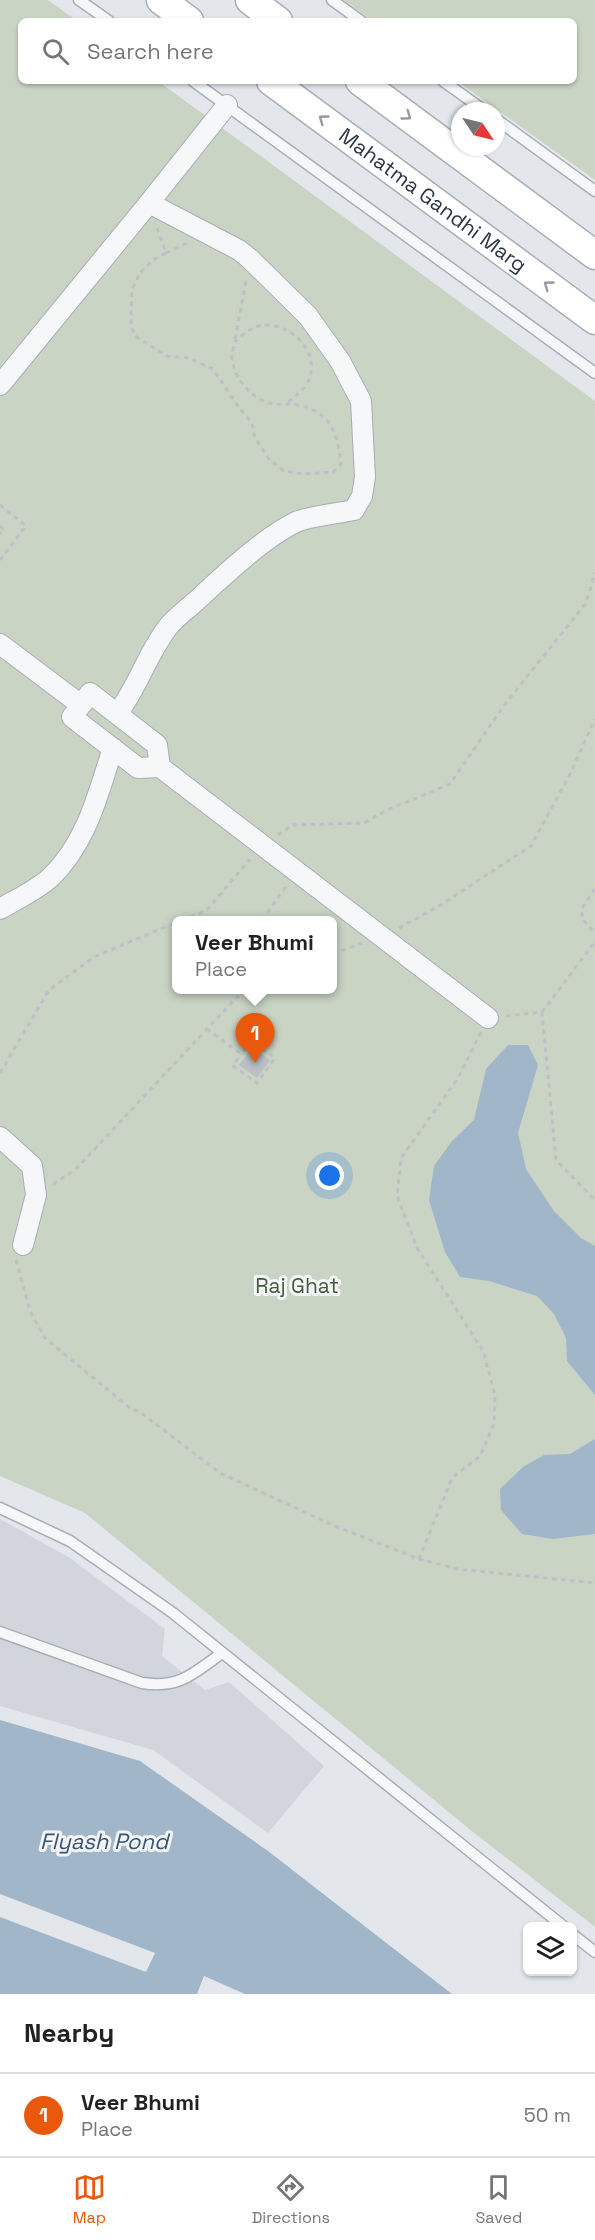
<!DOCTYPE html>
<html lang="en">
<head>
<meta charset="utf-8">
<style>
  body { margin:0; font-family:"Space Grotesk",sans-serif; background:#f2f2f2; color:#222 }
  .controls { position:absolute; right:18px; bottom:18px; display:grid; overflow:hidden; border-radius:9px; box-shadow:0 2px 4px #0004 }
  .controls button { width:54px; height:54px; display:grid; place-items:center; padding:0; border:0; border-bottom:2px solid #e0e0e0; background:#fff; color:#222; font:30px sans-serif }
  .compass { position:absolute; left:451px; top:102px; width:54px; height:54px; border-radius:50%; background:#fff; box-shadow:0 2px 4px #0004; rotate:125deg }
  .you { position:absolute; left:330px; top:1176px; width:21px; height:21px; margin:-15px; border:4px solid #fff; border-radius:50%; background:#1a73e8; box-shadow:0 0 0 9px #1a73e833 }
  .badge { display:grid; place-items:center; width:39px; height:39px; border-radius:50%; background:#ea580c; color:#fff; font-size:20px; font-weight:700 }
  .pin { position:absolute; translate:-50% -50px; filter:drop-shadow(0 2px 3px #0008) }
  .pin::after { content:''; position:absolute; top:32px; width:21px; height:18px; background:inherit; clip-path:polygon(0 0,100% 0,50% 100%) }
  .popup { position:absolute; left:172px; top:916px; width:165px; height:78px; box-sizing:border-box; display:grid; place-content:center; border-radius:9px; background:#fff; filter:drop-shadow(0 2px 4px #0005); font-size:20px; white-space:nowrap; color:#767676 }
  .popup b { font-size:22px; color:#222 }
  .popup::after { content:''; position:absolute; left:50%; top:100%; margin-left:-12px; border:12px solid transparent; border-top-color:#fff }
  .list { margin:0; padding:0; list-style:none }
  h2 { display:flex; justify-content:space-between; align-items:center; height:78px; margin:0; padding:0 24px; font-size:26px }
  h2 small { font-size:20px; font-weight:400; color:#767676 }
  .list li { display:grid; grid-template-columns:39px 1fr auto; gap:18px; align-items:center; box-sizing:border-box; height:84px; padding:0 24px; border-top:2px solid #e0e0e0 }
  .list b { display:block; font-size:22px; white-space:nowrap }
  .list p { margin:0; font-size:20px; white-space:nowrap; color:#767676 }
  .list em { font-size:20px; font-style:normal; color:#767676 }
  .icon { flex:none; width:33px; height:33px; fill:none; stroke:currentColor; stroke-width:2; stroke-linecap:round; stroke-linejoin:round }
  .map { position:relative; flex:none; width:595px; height:1994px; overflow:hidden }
  .search { position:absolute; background:#fff; box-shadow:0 2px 4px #0004; left:18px; right:18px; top:18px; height:66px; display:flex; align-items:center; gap:15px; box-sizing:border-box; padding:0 21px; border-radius:9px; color:#767676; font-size:22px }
  .sheet { height:162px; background:#fff }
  nav { display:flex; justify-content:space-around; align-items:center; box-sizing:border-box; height:84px; border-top:2px solid #e0e0e0; background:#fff; font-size:16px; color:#767676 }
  nav a { display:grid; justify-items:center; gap:3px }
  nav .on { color:#ea580c }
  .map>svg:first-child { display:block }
</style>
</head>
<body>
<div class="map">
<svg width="595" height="1994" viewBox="0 0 595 1994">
  <rect width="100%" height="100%" fill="#e3e7eb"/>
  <path fill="#d2d6dc" d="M0 1519 70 1558 165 1629 162 1656 205 1690 229 1682 324 1766 268 1833 153 1750 0 1706Z"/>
  <path fill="#c9d4c5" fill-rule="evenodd" d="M0 0H48L77 21H21V81H158L595 401V1927L473 1832 85 1513 0 1476ZM177 920H333V990H177Z
    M344 0H595V180L457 81H574V21H373Z"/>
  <path fill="#a1b6c8" d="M508 1045H528L538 1065 518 1133 526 1169 554 1211 581 1238 595 1246V1395L567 1361 566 1338 554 1314 537 1296 489 1281 460 1277 445 1252 429 1200 434 1166 452 1141 474 1120 486 1069Z
    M595 1439V1534L553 1539 522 1534 501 1510 500 1489 523 1467 544 1455 570 1454Z
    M0 1720 140 1761 268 1851 452 1994H245L204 1976 197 1994H0V1917L146 1972 155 1953 0 1894Z"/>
  <path fill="#bbc0c7" d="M252 1048 270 1060 257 1078 239 1065Z"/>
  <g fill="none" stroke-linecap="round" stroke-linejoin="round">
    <g stroke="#a8aeb5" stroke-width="13">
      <path id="lane" d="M79 0 109 21
        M332 0 361 21
        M193 81 595 373
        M443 81 485 111
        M496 119 595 191
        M0 1508 70 1541 173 1613 563 1926
        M0 1632 142 1683C180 1689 194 1673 222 1653
        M572 1934 595 1952"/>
    </g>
    <g stroke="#a8aeb5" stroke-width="22">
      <path id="street" d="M0 385 149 203 227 105
        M0 644 81 705
        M90 693 157 745 160 767 138 768 72 717Z
        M117 714C138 687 147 654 168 627 175 618 186 610 195 602 222 577 263 538 296 522 306 517 340 513 354 510L362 496 365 477 361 401 340 361 308 316 249 258 239 250 149 203
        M160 767 488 1018
        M0 909C17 899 37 890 51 877 87 842 98 794 113 748
        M0 1137 32 1166 36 1195 23 1245"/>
    </g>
    <g stroke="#a8aeb5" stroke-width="31">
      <g id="secondary">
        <path d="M161 0 189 21"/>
        <path d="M250 0 278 21"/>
        <path id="s1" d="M271 81 595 320"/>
        <path d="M360 81 595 255"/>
      </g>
    </g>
    <path stroke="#bdc1c6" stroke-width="3" stroke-dasharray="4.5 4.5" stroke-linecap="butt" d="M157 228 166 253 153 260 140 273 132 290 131 326 135 336 167 356 189 358 213 369 238 406 252 423 255 438 269 459 284 471 303 474 333 472 341 464C338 434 330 411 298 405 290 403 282 405 274 404 254 402 234 379 232 359 231 354 234 346 235 341 241 337 248 330 255 327 287 316 326 354 306 385 301 393 293 397 286 404
      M166 253 187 243
      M235 339 246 281
      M0 505 26 526 0 560
      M0 526 4 529 0 534
      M278 835 292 825 364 823 385 811 450 784 505 704 586 603 595 573
      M595 889 582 908V919L595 933
      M182 920 207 910 250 859
      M262 920 287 885
      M399 928 439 906 531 846 570 774 595 719
      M333 954 362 943
      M542 1012 595 942
      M506 1016 542 1012 556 1160 595 1200
      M207 1029 241 1054 251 1041 275 1058 257 1083 233 1066 241 1054
      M0 1073 49 990 94 957 177 922
      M53 1184 75 1170 237 997 252 990
      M16 1260 30 1311 45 1338 130 1408 140 1412 220 1473 335 1526 419 1559 457 1569 595 1583
      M419 1559 452 1478 480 1456 494 1424 495 1395 483 1351 417 1248 397 1196 401 1158 458 1078 481 1032"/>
    <use href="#lane" stroke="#f6f7f9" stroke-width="10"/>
    <use href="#street" stroke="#f6f7f9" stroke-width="20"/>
    <use href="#secondary" stroke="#fff" stroke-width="28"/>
  </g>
  <defs><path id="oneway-chevron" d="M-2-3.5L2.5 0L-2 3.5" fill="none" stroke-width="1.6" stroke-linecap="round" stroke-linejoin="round" transform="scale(1.5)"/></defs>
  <g stroke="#969aa0">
    <use href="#oneway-chevron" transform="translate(407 116) rotate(36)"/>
    <use href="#oneway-chevron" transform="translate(323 119) rotate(-144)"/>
    <use href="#oneway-chevron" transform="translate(548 285) rotate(-144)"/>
  </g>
  <g text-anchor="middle" stroke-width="6" stroke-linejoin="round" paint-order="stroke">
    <g font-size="21" fill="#2c3542" stroke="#f3f5f8">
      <text dy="7" stroke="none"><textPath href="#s1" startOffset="201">Mahatma Gandhi Marg</textPath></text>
    </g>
    <g font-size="21" fill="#425d3a" stroke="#f3f5f8">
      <text x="297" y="1293">Raj Ghat</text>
    </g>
    <g font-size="22" font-style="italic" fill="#385574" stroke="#f3f5f8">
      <text x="104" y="1849">Flyash Pond</text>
    </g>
  </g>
</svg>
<div class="controls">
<button><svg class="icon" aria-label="layers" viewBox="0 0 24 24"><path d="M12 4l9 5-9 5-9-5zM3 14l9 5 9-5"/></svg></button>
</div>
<svg class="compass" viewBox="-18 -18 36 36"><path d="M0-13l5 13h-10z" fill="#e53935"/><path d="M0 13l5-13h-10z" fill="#767676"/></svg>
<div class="you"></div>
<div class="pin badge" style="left:255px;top:1063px">1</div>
<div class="popup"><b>Veer Bhumi</b>Place</div>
<div class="search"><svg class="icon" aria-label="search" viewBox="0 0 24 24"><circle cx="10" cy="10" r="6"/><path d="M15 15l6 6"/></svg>Search here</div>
</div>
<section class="sheet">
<h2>Nearby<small></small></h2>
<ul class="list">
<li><span class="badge">1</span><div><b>Veer Bhumi</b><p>Place</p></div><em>50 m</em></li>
</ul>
</section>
<nav>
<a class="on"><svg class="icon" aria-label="map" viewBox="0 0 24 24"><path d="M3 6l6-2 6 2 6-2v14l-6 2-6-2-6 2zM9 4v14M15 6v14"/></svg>Map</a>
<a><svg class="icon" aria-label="directions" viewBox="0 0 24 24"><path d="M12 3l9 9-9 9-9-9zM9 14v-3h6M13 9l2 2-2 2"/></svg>Directions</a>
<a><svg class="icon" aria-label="saved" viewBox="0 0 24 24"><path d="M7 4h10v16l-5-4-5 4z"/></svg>Saved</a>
</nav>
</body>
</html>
